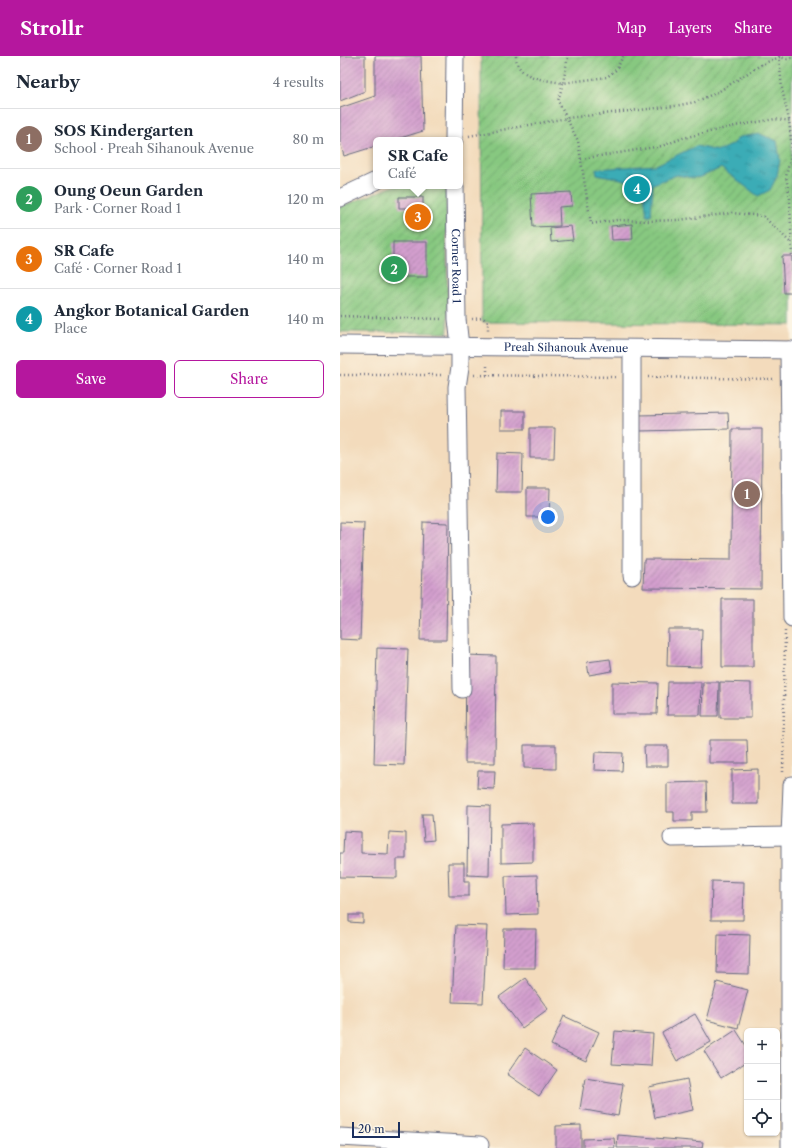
<!DOCTYPE html>
<html lang="en">
<head>
<meta charset="utf-8">
<style>
  body { margin:0; font-family:"Libre Caslon Text",serif; background:#f6f6f7; color:#1f2937 }
  .controls { position:absolute; right:12px; bottom:12px; display:grid; overflow:hidden; border-radius:6px; box-shadow:0 1px 3px #0004 }
  .controls button { width:36px; height:36px; display:grid; place-items:center; padding:0; border:0; border-bottom:1px solid #e0e1e3; background:#fff; color:#1f2937; font:20px sans-serif }
  .scale { position:absolute; left:12px; bottom:10px; width:48px; box-sizing:border-box; padding-left:4px; border:2px solid #1b2f5e; border-top:0; font-size:11px; line-height:14px; white-space:nowrap; color:#1b2f5e; -webkit-text-stroke:3px #fcf5e5; paint-order:stroke }
  .you { position:absolute; left:208px; top:461px; width:14px; height:14px; margin:-10px; border:3px solid #fff; border-radius:50%; background:#1a73e8; box-shadow:0 0 0 6px #1a73e833 }
  .badge { display:grid; place-items:center; width:26px; height:26px; border-radius:50%; background:#b5179e; color:#fff; font-size:13px; font-weight:700 }
  .pin { position:absolute; translate:-50% -50%; border:2px solid #fff; box-shadow:0 1px 4px #0006 }
  .popup { position:absolute; left:33px; top:81px; width:90px; height:52px; box-sizing:border-box; display:grid; place-content:center; border-radius:6px; background:#fff; filter:drop-shadow(0 1px 3px #0005); font-size:13px; white-space:nowrap; color:#747a83 }
  .popup b { font-size:15px; color:#1f2937 }
  .popup::after { content:''; position:absolute; left:50%; top:100%; margin-left:-8px; border:8px solid transparent; border-top-color:#fff }
  .list { margin:0; padding:0; list-style:none }
  h2 { display:flex; justify-content:space-between; align-items:center; height:52px; margin:0; padding:0 16px; font-size:17px }
  h2 small { font-size:13px; font-weight:400; color:#747a83 }
  .list li { display:grid; grid-template-columns:26px 1fr auto; gap:12px; align-items:center; box-sizing:border-box; height:60px; padding:0 16px; border-top:1px solid #e0e1e3 }
  .list b { display:block; font-size:15px; white-space:nowrap }
  .list p { margin:0; font-size:13px; white-space:nowrap; color:#747a83 }
  .list em { font-size:13px; font-style:normal; color:#747a83 }
  .actions { display:flex; gap:8px; padding:12px 16px }
  .actions a { flex:1; padding:9px 0; border:1px solid #b5179e; border-radius:6px; text-align:center; font-size:14px; color:#b5179e }
  .actions .main { background:#b5179e; color:#fff }
  .icon { flex:none; width:22px; height:22px; fill:none; stroke:currentColor; stroke-width:2; stroke-linecap:round; stroke-linejoin:round }
  .map { position:relative; flex:none; width:452px; height:1092px; overflow:hidden }
  header { display:flex; align-items:center; gap:24px; box-sizing:border-box; height:56px; padding:0 20px; background:#b5179e; color:#fff }
  header strong { font-size:19px }
  nav { display:flex; gap:22px; margin-inline-start:auto; font-size:14px }
  main { display:flex }
  aside { flex:1; background:#fff }
  .map>svg:first-child { display:block }
</style>
</head>
<body>
<header>
<strong>Strollr</strong>
<nav><a>Map</a><a>Layers</a><a>Share</a></nav>
</header>
<main>
<aside>
<h2>Nearby<small>4 results</small></h2>
<ul class="list">
<li><span class="badge" style="background:#8d6e63">1</span><div><b>SOS Kindergarten</b><p>School · Preah Sihanouk Avenue</p></div><em>80 m</em></li>
<li><span class="badge" style="background:#2e9e5b">2</span><div><b>Oung Oeun Garden</b><p>Park · Corner Road 1</p></div><em>120 m</em></li>
<li><span class="badge" style="background:#e8710a">3</span><div><b>SR Cafe</b><p>Café · Corner Road 1</p></div><em>140 m</em></li>
<li><span class="badge" style="background:#0f9aa8">4</span><div><b>Angkor Botanical Garden</b><p>Place</p></div><em>140 m</em></li>
</ul>
<div class="actions"><a class="main">Save</a><a>Share</a></div>
</aside>
<div class="map">
<svg width="452" height="1092" viewBox="0 0 452 1092">
  <defs>
    <pattern id="garden-furrows" width="10" height="10" patternUnits="userSpaceOnUse"><rect width="10" height="10" fill="#87c880"/><path d="M-1 1l2-2M0 10L10 0M9 11l2-2" fill="none" stroke="#6ea36c"/></pattern>
    <pattern id="water-ripples" width="26" height="14" patternUnits="userSpaceOnUse"><rect width="26" height="14" fill="#3bacb6"/><path d="M2 4q2-2 4 0t4 0M15 11q2-2 4 0t4 0" fill="none" stroke="#318c97"/></pattern>
    <pattern id="building-hatch" width="6" height="6" patternUnits="userSpaceOnUse"><rect width="6" height="6" fill="#d39fce"/><path d="M-1 1l2-2M0 6l6-6M5 7l2-2" fill="none" stroke="#aa82aa"/></pattern>
  </defs>
  <rect width="100%" height="100%" fill="#fcf5e5"/>
  <filter id="ink" filterUnits="userSpaceOnUse"><feTurbulence type="fractalNoise" baseFrequency=".025" numOctaves="2"/><feDisplacementMap in="SourceGraphic" scale="8" xChannelSelector="R" yChannelSelector="G"/><feConvolveMatrix kernelMatrix="1 2 1 2 8 2 1 2 1" color-interpolation-filters="sRGB"/></filter>
  <filter id="wash" filterUnits="userSpaceOnUse"><feTurbulence type="fractalNoise" baseFrequency=".012" numOctaves="4" result="noise"/><feDisplacementMap in="SourceGraphic" scale="16" xChannelSelector="R" yChannelSelector="G"/><feGaussianBlur stdDeviation="0.9" result="paint"/><feColorMatrix in="noise" values="0 0 0 0 0 0 0 0 0 0 0 0 0 0 0 0 0 1.4 0 .05"/><feComposite in="paint" operator="in"/></filter>
  <g filter="url(#wash)">
    <rect width="100%" height="100%" fill="#f3dbbc"/>
    <path fill="url(#garden-furrows)" stroke="#517c6f" d="M141 0H452V269L142 266Z
      M54 130H106L108 277 0 276V151Z"/>
    <path fill="url(#water-ripples)" stroke="#2b6e8a" d="M420 78 437 85 440 104 437 120 430 134 418 140 381 112 361 121 353 122 337 119 313 128 311 160H307L303 129 277 122 257 118 256 113 316 109 356 90 378 95 393 88 399 81Z"/>
    <g id="blocks">
      <path fill="url(#building-hatch)" d="M0 0H25V35L0 45Z
        M35 0H81L83 75 54 84H36V90L4 100 0 86V52L35 40Z
        M231 136 232 150 219 151 220 170 193 171 191 138Z
        M59 141H83V152H59Z
        M292 168 293 183 272 184 271 170Z
        M231 170 233 184 211 186 210 172Z
        M53 186H87V221H53Z
        M442 200H452V237H444Z
        M161 355H185V373H161Z
        M388 357 389 373 299 375V359Z
        M190 372H215L214 402H190Z
        M392 373H422L421 533 303 532 304 503 391 504Z
        M157 397 183 398 182 436H156Z
        M187 432H210L209 461H187Z
        M0 466 24 467 20 584 0 583Z
        M83 466 108 467 106 584H80Z
        M382 543H413V611H382Z
        M328 573H362L361 611 327 610Z
        M37 592 68 593 64 709 34 708Z
        M126 599 156 600 155 707H125Z
        M270 603 272 615 249 619 247 606Z
        M272 626 318 627 317 658H272Z
        M328 626H361L360 659H327Z
        M363 626H379L378 660H362Z
        M380 626 411 627V662H380Z
        M369 684H407L408 707H369Z
        M184 689H216V713L184 712Z
        M304 690H328V710H305Z
        M255 696 283 697 282 715 254 714Z
        M418 713V748H392V714Z
        M138 715H155L154 733 137 732Z
        M366 726 367 756H352V765H334V756H327V727Z
        M128 749 150 750 149 820 127 819Z
        M82 758H92L94 784 84 785Z
        M193 767V806L161 807V768Z
        M4 775 21 776V797L48 798 49 776 66 777V803H57V822L0 821V797H3Z
        M108 807H124V825H129V840H109Z
        M197 819 198 858 166 859 165 820Z
        M372 825 404 826 403 864H371Z
        M9 859H23V867L9 866Z
        M116 869 147 870 143 947 112 946Z
        M164 873H196L195 912H163Z
        M378 878 410 879 409 918 377 917Z
        M185 922 208 953 182 972 159 941Z
        M377 926 408 934 398 972 367 964Z
        M355 958 371 986 337 1005 322 977Z
        M224 960 259 976 246 1005 211 989Z
        M396 974 407 991V1006L381 1022 364 995Z
        M275 975 313 978 311 1010 272 1008Z
        M185 992 217 1014 199 1040 167 1018Z
        M245 1022 283 1028 278 1060 240 1053Z
        M347 1023 353 1054 315 1062 309 1031Z
        M241 1069V1092H216V1070Z
        M278 1079 363 1086 362 1092H277Z
        M274 1082 275 1092H243V1083Z"/>
    </g>
  </g>
  <g filter="url(#ink)">
    <use href="#blocks" fill-opacity="0" stroke="#676b7f" stroke-width="1"/>
    <g fill="none" stroke-linecap="round" stroke-linejoin="round">
      <g stroke="#676b7f" stroke-width="19">
        <g id="minor">
          <path d="M114 84 115 0"/>
          <path id="s1" d="M115 130 117 263 120 290V311L117 331 122 633"/>
          <path d="M0 142 36 125"/>
          <path id="s2" d="M0 289 452 294"/>
          <path d="M292 293V520"/>
          <path d="M449 294 452 562"/>
          <path d="M332 782 450 780"/>
          <path d="M0 1081 140 1089"/>
          <path d="M450 1092V780L452 729"/>
        </g>
      </g>
      <path stroke="#676b7f" stroke-width="2.5" stroke-dasharray="1 3" stroke-linecap="butt" d="M176 0C176 23 206 24 223 27L228 0
        M283 0 277 13 267 21 223 27 218 45 238 85 251 168 277 164 309 165 338 164 392 157 423 160 452 188
        M439 0 442 33 449 64 452 94 446 121 450 142 452 202
        M129 80 227 62 335 50 355 46 378 36 422 8 440 1 447 3 452 2
        M241 103 322 90 343 82 395 70 435 63 452 65
        M0 260 101 263
        M132 263 143 262 148 266V274
        M0 319H103
        M134 319 275 321
        M147 319V307
        M308 321 433 323
        M443 716 445 575"/>
      <use href="#minor" stroke="#fff" stroke-width="17"/>
    </g>
  </g>
  <g text-anchor="middle" stroke-width="3.5" stroke-linejoin="round" paint-order="stroke">
    <g font-size="11" fill="#1b2f5e" stroke="#fcf5e5">
      <text dy="4" stroke="none"><textPath href="#s1" startOffset="80">Corner Road 1</textPath></text>
      <text dy="4" stroke="none"><textPath href="#s2" startOffset="226">Preah Sihanouk Avenue</textPath></text>
    </g>
  </g>
</svg>
<div class="controls">
<button>+</button>
<button>−</button>
<button><svg class="icon" aria-label="locate" viewBox="0 0 24 24"><circle cx="12" cy="12" r="6"/><path d="M12 2v4M12 18v4M2 12h4M18 12h4"/></svg></button>
</div>
<div class="scale">20 m</div>
<div class="you"></div>
<div class="pin badge" style="left:407px;top:438px;background:#8d6e63">1</div>
<div class="pin badge" style="left:54px;top:213px;background:#2e9e5b">2</div>
<div class="pin badge" style="left:78px;top:161px;background:#e8710a">3</div>
<div class="popup"><b>SR Cafe</b>Café</div>
<div class="pin badge" style="left:297px;top:133px;background:#0f9aa8">4</div>
</div>
</main>
</body>
</html>
